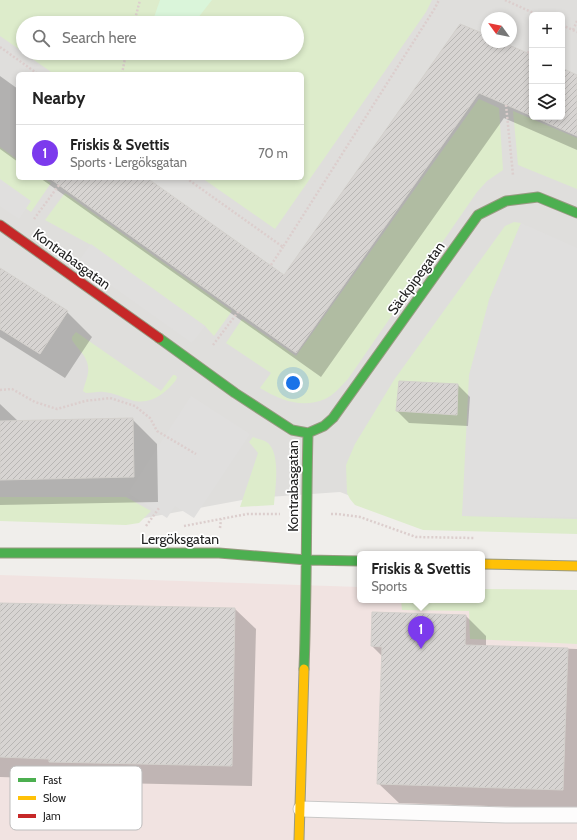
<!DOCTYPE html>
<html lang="en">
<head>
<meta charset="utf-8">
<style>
  body { margin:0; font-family:Cabin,sans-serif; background:#f2f2f2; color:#222 }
  .controls { position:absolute; right:12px; top:12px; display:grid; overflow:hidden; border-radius:6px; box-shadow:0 2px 6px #0003 }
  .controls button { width:36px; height:36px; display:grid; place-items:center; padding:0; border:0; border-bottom:1px solid #e0e0e0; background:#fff; color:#222; font:20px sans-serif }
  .compass { position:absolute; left:481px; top:12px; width:36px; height:36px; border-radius:50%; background:#fff; box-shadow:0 2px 6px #0003; rotate:303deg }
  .you { position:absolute; left:293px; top:383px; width:14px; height:14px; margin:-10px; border:3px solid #fff; border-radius:50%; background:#1a73e8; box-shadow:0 0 0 6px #1a73e833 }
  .badge { display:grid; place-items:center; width:26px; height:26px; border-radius:50%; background:#7c3aed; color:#fff; font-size:13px; font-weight:700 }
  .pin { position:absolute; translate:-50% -33px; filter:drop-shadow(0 1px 2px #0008) }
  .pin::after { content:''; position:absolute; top:21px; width:14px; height:12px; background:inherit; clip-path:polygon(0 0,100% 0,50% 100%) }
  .popup { position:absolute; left:357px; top:551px; width:128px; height:52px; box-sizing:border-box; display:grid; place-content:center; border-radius:6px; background:#fff; filter:drop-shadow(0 1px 3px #0005); font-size:13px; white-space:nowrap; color:#767676 }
  .popup b { font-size:15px; color:#222 }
  .popup::after { content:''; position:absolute; left:50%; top:100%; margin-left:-8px; border:8px solid transparent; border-top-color:#fff }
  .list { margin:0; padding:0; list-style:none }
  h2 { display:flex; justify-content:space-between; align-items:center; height:52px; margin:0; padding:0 16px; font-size:17px }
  h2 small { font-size:13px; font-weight:400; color:#767676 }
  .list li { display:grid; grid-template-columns:26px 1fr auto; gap:12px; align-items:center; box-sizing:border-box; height:56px; padding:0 16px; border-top:1px solid #e0e0e0 }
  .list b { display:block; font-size:15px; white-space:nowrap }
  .list p { margin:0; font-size:13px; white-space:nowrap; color:#767676 }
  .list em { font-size:13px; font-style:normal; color:#767676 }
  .icon { flex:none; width:22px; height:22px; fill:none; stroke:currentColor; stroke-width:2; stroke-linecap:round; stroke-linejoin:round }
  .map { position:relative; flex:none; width:577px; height:840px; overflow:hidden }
  .search { position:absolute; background:#fff; box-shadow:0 2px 6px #0003; left:16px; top:16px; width:288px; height:44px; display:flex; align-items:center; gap:10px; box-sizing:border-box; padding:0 14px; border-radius:22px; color:#767676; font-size:15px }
  .panel { position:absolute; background:#fff; box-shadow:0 2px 6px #0003; left:16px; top:72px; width:288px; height:108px; border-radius:6px }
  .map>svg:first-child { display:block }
</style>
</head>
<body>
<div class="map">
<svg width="577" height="840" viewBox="0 0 577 840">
  <defs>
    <pattern id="building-hatch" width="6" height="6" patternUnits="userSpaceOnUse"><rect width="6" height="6" fill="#d7d4d2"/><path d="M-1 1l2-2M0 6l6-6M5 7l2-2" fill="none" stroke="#b8b6b4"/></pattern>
  </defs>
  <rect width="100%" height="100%" fill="#f0eeeb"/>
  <path fill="#dfdedc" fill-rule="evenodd" d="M0 0H577V530L432 527 340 492 253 498 134 520 0 515ZM532 15H562V117H532ZM487 18H511V42H487ZM23 23H297V53H23ZM18 74H302V178H18Z"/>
  <path fill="#f1e3e1" d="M0 575 360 587V600H482V589L577 590V840H0Z"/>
  <path fill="#ddeccb" d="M0 0H432L426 12 275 229 202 178H302V74H54L24 53H297V23H23V52L0 36Z
    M479 99 499 108 503 170 487 181 477 192 348 379C341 386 334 395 325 399 302 409 280 400 260 388L271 373 226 343 242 319 296 356Z
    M513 111 577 138V189L518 165Z
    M0 147 18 160V178H43L51 183 31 212 0 190Z
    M65 193 232 311 214 336 205 326 91 245 45 220Z
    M514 222 521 223 489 300 462 516 577 519V534L423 530 355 505 350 499 347 493 346 465 355 444 394 380 505 226Z
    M76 332 161 391 173 375H175L177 377 176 380C165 394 150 406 131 400 122 397 114 393 104 392 98 391 92 393 86 393L83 391C87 376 93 368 82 353 79 349 75 345 72 340V337Z
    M253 437C258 439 265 440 268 443 281 455 275 489 274 505L240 507 258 453 249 442Z
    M0 497H126L151 511 139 523 126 525 0 521Z
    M482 589 577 590V644L470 639 469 611 402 610 401 600H482Z"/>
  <path fill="#daf5da" d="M160 0H212L194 23H152Z"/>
  <path fill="#e0dfde" d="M0 179 31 201 19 219 0 206Z
    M521 223 577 248V517L462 516 469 375 489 300Z
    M91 244 205 326 192 343 78 262Z
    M191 396 250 434 194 518 175 506 167 518 128 493Z"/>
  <path fill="#0003" d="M487 36V42H500L532 56V117H562V69L577 76V150L504 118 321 377 40 178H145L284 276Z
    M0 76 18 89V162L0 149Z
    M0 269 67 312 92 337 65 378 0 337Z
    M400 382 458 385 470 397 468 426 409 423 397 411Z
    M0 404 19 422 132 419 157 444 158 502 0 505Z
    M0 603 235 609 256 629 252 786 70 782 66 779 0 777Z
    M373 613 466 616 486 636V646L577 649V809L399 803 378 783 383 657 372 646Z"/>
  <path fill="url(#building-hatch)" stroke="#d3d0cc" d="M460 24 487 35V42H502L532 55V116L479 93 296 353 49 178H147L284 275Z
    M562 68 577 75V136L534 117H562Z
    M0 268 68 311 40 354 0 329Z
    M399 381 458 384 457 415 396 411Z
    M133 418 134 477 0 480V421Z
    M0 603 235 608 232 766 49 762V759L0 757Z
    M372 612 466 615 465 645 568 648 563 790 377 784 382 647 371 646Z"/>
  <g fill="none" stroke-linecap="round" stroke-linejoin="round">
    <g stroke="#c9c8c7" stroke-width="17">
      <path id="lane" d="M301 809 506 815H577"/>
    </g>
    <g stroke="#999a82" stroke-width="11">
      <path id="fast" d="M159 338 235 393 292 430 308 433
        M308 433 324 426 333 418 478 215 506 201 538 197 577 213
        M0 553H219L307 560 360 561
        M304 669C307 591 306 512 308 433"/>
    </g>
    <g stroke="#999a82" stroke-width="11">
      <path id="slow" d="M482 564 577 566
        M299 840 304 669"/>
    </g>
    <g stroke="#999a82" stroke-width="11">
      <path id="jam" d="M0 225 159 338"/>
    </g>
    <path stroke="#dccecd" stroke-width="2.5" stroke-dasharray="2 2" stroke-linecap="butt" d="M505 0 538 15
      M134 23 140 0
      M562 25 577 32
      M573 30 577 21
      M0 47 38 74
      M528 53 532 44
      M122 74 126 53
      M506 105 513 175
      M186 178 283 247 435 8 439 0
      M34 219 59 185
      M271 265 283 247
      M213 345 238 312
      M0 390 12 389 35 402 57 409 85 401 110 398 135 406 150 418 157 431 196 454
      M331 514H338L360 517 416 537 474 538
      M146 526 159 508
      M184 526 247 514H280
      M220 528 221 519"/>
    <use href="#lane" stroke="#fdfcfc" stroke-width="15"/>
    <use href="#fast" stroke="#4caf50" stroke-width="9"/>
    <use href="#slow" stroke="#ffc107" stroke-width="9"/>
    <use href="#jam" stroke="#c62828" stroke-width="9"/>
  </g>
  <g text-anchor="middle" stroke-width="3.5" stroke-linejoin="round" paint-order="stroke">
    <g font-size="14" fill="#222" stroke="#fff">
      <text transform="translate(72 259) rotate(36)" y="5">Kontrabasgatan</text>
      <text transform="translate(416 278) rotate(-54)" y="5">Säckpipegatan</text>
      <text transform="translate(293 486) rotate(-90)" y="5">Kontrabasgatan</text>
      <text x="180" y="544">Lergöksgatan</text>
    </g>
  </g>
  <rect x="10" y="766" width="132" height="64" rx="6" fill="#fff" stroke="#bdbdbd" stroke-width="1"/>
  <rect x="18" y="778" width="18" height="4" fill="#4caf50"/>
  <rect x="18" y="796" width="18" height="4" fill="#ffc107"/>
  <rect x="18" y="814" width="18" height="4" fill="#c62828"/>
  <g font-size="11" fill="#222">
    <text x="43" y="784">Fast</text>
    <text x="43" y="802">Slow</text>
    <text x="43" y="820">Jam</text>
  </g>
</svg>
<div class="controls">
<button>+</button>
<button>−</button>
<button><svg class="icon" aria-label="layers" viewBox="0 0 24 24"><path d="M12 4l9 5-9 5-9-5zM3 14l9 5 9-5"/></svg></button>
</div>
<svg class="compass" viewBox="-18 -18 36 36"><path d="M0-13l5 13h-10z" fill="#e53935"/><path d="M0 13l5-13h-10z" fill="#767676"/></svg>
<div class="you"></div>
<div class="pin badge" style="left:421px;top:649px">1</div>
<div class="popup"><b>Friskis &amp; Svettis</b>Sports</div>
<div class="search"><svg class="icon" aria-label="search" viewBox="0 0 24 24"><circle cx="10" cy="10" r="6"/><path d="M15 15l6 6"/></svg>Search here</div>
<section class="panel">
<h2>Nearby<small></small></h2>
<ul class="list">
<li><span class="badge">1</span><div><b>Friskis &amp; Svettis</b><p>Sports · Lergöksgatan</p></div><em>70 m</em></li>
</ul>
</section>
</div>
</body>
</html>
